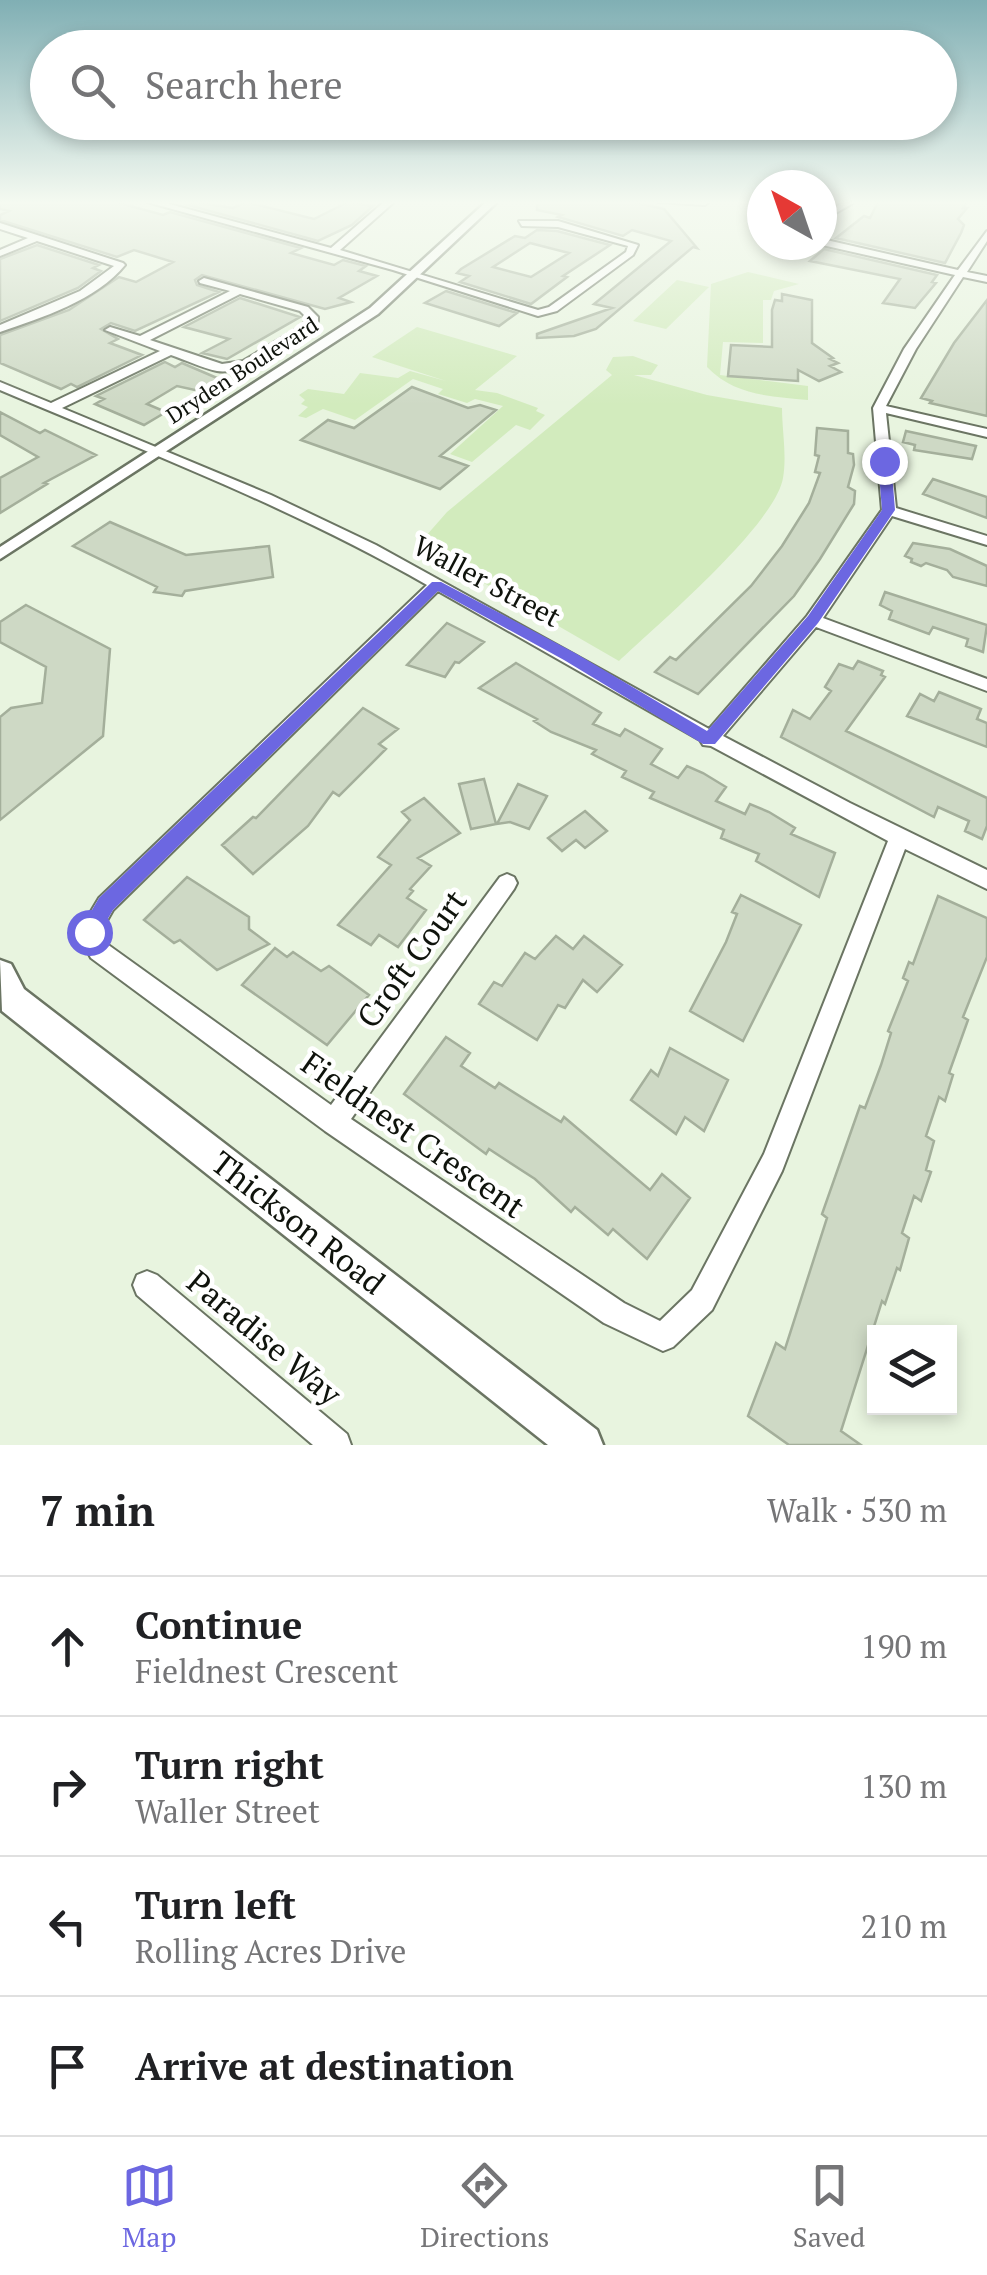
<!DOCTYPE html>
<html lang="en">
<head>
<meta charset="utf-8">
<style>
  body { margin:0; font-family:"PT Serif",serif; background:#f2f2f2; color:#202124 }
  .controls { position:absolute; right:30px; bottom:30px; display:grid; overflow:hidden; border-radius:0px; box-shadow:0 5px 15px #0003 }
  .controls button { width:90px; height:90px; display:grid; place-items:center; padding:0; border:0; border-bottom:2px solid #e0e0e0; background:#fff; color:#202124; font:50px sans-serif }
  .compass { position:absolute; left:747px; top:170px; width:90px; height:90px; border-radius:50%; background:#fff; box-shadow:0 5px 15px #0003; rotate:320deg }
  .stop { position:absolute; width:30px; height:30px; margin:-22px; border:8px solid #6c67e1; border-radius:50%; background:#fff }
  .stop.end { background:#6c67e1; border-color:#fff; box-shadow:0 2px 10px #0008 }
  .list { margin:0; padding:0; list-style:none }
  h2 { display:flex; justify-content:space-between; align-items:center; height:130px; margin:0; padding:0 40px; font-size:42px }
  h2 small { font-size:32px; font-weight:400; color:#757577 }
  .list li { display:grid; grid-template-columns:65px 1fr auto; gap:30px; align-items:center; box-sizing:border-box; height:140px; padding:0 40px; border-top:2px solid #e0e0e0 }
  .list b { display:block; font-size:38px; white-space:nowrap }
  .list p { margin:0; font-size:32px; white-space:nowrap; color:#757577 }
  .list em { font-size:32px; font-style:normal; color:#757577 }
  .icon { flex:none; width:55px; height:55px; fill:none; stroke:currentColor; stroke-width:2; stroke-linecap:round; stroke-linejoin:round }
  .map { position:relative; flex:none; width:987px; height:1445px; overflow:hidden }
  .search { position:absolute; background:#fff; box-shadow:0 5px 15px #0003; left:30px; right:30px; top:30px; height:110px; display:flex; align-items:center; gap:25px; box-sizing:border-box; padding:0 35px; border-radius:55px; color:#757577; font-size:38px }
  .sheet { height:690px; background:#fff }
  nav { display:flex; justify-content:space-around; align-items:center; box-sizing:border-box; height:140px; border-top:2px solid #e0e0e0; background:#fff; font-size:28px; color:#757577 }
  nav a { display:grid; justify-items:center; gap:5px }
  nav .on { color:#6c67e1 }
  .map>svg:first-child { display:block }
</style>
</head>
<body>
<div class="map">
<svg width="987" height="1445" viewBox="0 0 987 1445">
  <rect width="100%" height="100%" fill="#e8f4df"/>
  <path fill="#d2ebbd" d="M748 272 799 284 774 291 771 300H763V343L723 342 720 375 808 386V400C770 396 735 396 707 367L711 284Z
    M677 280 709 287 666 329 633 321Z
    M417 327 517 356 475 390 497 393 538 408 536 411 545 415 530 430 516 425 472 462 450 454 503 406 475 399 467 403 438 394 443 389 413 379 355 420 323 409 306 418 298 416 308 407 301 404 305 400 299 395 308 389 344 394 360 373 398 378 410 371 446 381 372 357Z
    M633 356 658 365 651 375H634L707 395 782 408C782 430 787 456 783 478 775 525 657 625 619 661L418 545 447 512 612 375 606 370 613 357Z"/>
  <path fill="#ced9c5" stroke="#a4af9b" stroke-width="2.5" fill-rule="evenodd" d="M0 202H116L163 215 170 212 301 248 291 253 334 265 343 260 366 266 359 271 377 276 339 298 351 302 325 309 202 275 195 280 197 285 219 292 135 331 111 323 101 329 118 339 110 343 142 355 77 387 71 384 61 389 0 363V335L69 310 119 277 136 282 173 262 134 250 117 257 0 220V215L9 211 0 209Z
    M195 202 233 208 246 202 314 219 348 202 373 206 352 225 318 241 188 205Z
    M537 202H633L664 209 697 248 693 247 596 329 574 336 537 338V334L612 308 594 304 671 241 632 230 623 236 558 217 562 215 537 210Z
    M878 202H967L963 208H967L958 219 964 225 961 233 945 263 836 238 864 216 870 218Z
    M537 230 557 231 610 245 563 276 567 277 531 304 460 282 469 276 457 273 461 269 515 236 525 238ZM530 243 569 253 531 277 493 267Z
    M37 245 99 265 93 268 101 271 78 288 0 321V259Z
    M824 249 937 275 932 282 936 283 915 308 883 303 900 279 810 261Z
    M446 291 517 313 499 326 425 303Z
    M782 294 812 300V343L833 358 830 359 838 363 830 366 841 372 819 381 798 370V381L728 376 731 345 772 347V310L775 300 782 301Z
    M240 298 300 317 227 359 202 353 229 339 184 327Z
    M987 300V416L930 403 932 401 921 398 954 343Z
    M165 362 175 367 182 363 224 381 204 392 177 386 147 404 166 412 144 425 95 404 104 399 96 396Z
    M412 387 468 408 480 405 496 410 440 456 468 466 440 489 301 440 328 420 354 428Z
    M0 412 40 433 45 430 96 455 44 483 47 484 0 513V478L38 457 0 435Z
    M817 428 848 431V453L853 454 854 465 848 487 855 491 854 504 820 559 794 596 698 694 655 672 670 657 676 660 751 586 782 546 809 503 820 473 815 472 819 456 815 455Z
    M906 431 976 446 972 459 914 450 915 445 903 442Z
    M933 479 987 497V518L923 494Z
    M110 522 186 555 269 546 273 577 185 591 182 596 154 592 157 587 73 546Z
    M913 543 950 549 987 566V586L953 577 947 570 926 563 921 566 911 562 912 559 905 556Z
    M885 592 987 625 983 652 966 646 968 639 933 627 929 634 889 619 892 611 880 605Z
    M26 605 110 649 103 736 0 820V717L11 708 42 703 46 667 0 642V622Z
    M447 623 484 642 459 663 455 662 445 677 407 665Z
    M858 661 883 671 881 675 885 677 846 731 987 798V826L982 839 965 831 969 821 938 807 934 817 781 737 793 710 810 719 831 691 825 687 839 664 853 669Z
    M516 663 601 713 593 724 620 736 625 729 662 749 651 764 678 778 687 766 703 773 726 787 716 801 745 814 750 804 769 812 795 828 791 834 835 853 819 897 756 861 759 854 721 838 724 830 650 798 654 792 622 777 626 771 592 754 596 750 551 732 534 721 537 719 479 688Z
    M939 692 981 709 977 719 987 723V747L907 716 920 694 934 701Z
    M363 708 398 729 379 744 386 749 339 796 333 792 308 826 253 874 222 845 253 817 256 818Z
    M484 779 496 824 471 829 459 784Z
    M518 784 547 796 529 829 510 822 497 824Z
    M424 798 460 833 418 858 431 866 410 889 413 891 407 898 426 910 398 947 379 935 371 945 338 925 391 865 378 857 410 820 402 812Z
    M585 811 607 831 585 848 576 840 562 851 548 838Z
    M187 877 249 917V929L269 944 217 970 180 940 174 943 144 920Z
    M741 895 801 925 743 1041 690 1011 726 942 737 914 732 912Z
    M938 896 987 918V957L963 1017 968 1020 949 1073 953 1075 945 1101 939 1097 926 1136 934 1141 926 1170 931 1172 921 1201 914 1196 902 1233 909 1238 900 1270 897 1268 885 1304 882 1301 841 1431 861 1445H789L748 1416 776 1343 785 1349 827 1218 822 1214 860 1106 865 1108 881 1065 891 1033 888 1031 908 981 903 978 909 962 913 964Z
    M556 936 573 949 584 936 622 965 597 992 583 980 565 1008 558 1005 537 1040 479 1004 494 982 502 986 525 953 535 959Z
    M275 948 287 957 293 952 321 971 329 966 369 995 327 1045 242 985Z
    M446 1037 470 1053 461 1066 495 1088 499 1083 561 1122 564 1117 650 1190 662 1174 690 1198 647 1259 613 1229 608 1235 575 1207 571 1212 535 1179 489 1149 486 1154 404 1094Z
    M670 1048 728 1080 704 1131 685 1117 676 1134 631 1100 651 1070 658 1076Z"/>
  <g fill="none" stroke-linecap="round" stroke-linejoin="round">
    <g stroke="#6b7563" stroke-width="4">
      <path id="minor" d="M147 202H162L331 248 384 202H394L340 250 538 310 549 307 626 252 628 246 558 227 522 226 519 221H558L638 245 633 255 557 311 538 316 393 270Z
        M658 202H709L705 205Z
        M844 202 853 203 822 221V214Z
        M0 223 123 263 125 265C97 300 41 318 0 332V325L80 291 114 266 37 241 0 256V250L28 238 0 229Z
        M987 231V241L967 272 987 276V282L963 277 916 349 886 406 987 429V437L886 413 896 508 987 536V545L892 516 823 618 987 679V691L816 627 723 736 850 803 987 870V889L905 849 782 1171 712 1310 673 1347 663 1351 604 1323 325 1131 91 958 78 933 99 898 427 585C291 507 144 451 0 390V382L51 403 160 351 105 330 110 327 140 336 230 291 200 283 199 281 204 278 308 307 318 317V321C298 341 246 376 217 371 202 368 186 360 171 355L62 408 271 495 376 545 709 729 807 616 882 510 873 408 904 349 955 275 822 245V239L958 270ZM240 294 300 311 308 319 300 327 243 361 222 364 150 340ZM438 591 700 740 703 745 711 746 888 841 764 1154 692 1290 660 1321 624 1303 351 1119 514 889 517 883 514 877 507 874 500 877 331 1105 107 944 100 933 113 910Z
        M147 1271 157 1275 347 1434 351 1445H313L137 1295 133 1285 137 1275Z"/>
    </g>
    <g stroke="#6b7563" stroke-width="5">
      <path id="tertiary" d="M486 202H497L378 314 0 559V547L370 308Z"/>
    </g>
    <g stroke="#6b7563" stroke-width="5">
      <path id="secondary" d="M0 960 11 964 24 989 597 1430 603 1445H548L2 1011Z"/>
    </g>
    <use href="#minor" fill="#fff" fill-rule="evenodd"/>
    <use href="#tertiary" fill="#fff" fill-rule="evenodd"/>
    <use href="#secondary" fill="#fff" fill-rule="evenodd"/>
  </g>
  <linearGradient id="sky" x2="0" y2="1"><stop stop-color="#80afb4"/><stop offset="0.5" stop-color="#f5faf1"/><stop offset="1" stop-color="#f5faf1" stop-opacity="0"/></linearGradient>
  <rect width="987" height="405" fill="url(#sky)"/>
  <path fill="#6c67e1" d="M884 458 891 461 895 510 818 623 715 744H703L564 660 438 591 113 910 96 939H82L79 932 99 898 432 582H441L575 653 707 731 808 616 882 510 878 461Z"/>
  <g text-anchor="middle" stroke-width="9" stroke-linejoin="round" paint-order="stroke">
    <g font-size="22" fill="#0f130c" stroke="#fff">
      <text transform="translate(242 370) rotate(-33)" y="8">Dryden Boulevard</text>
    </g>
    <g font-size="28" fill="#0f130c" stroke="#fff">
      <text transform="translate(487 581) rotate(28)" y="10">Waller Street</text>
    </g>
    <g font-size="32" fill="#0f130c" stroke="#fff">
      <text transform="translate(412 959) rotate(-54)" y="11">Croft Court</text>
      <text transform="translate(413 1135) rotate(35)" y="11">Fieldnest Crescent</text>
      <text transform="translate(298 1223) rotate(38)" y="11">Thickson Road</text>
      <text transform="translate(264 1338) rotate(40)" y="11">Paradise Way</text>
    </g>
  </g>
</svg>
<div class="controls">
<button><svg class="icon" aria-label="layers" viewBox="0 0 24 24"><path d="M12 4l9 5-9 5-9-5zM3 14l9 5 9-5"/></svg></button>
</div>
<svg class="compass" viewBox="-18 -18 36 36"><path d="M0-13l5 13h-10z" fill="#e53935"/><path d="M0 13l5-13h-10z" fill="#757577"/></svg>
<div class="stop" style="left:89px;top:932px"></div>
<div class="stop end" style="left:884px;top:461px"></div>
<div class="search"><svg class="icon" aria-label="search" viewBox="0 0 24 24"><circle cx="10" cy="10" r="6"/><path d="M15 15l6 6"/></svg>Search here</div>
</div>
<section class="sheet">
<h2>7 min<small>Walk · 530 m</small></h2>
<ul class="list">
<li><svg class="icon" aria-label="ahead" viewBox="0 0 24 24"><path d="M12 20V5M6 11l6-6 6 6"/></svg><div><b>Continue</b><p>Fieldnest Crescent</p></div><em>190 m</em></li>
<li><svg class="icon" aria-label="right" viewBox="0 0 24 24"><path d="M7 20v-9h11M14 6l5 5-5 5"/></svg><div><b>Turn right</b><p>Waller Street</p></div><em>130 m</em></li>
<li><svg class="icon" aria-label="left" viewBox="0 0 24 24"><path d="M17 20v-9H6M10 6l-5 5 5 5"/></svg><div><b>Turn left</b><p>Rolling Acres Drive</p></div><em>210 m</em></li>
<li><svg class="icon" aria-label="arrive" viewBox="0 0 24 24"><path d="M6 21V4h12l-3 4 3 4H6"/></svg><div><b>Arrive at destination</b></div></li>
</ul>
</section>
<nav>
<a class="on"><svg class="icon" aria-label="map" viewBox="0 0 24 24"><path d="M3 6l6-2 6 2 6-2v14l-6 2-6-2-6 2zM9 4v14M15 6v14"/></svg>Map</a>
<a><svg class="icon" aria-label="directions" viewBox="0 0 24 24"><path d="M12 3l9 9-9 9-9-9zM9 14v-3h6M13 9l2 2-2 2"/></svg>Directions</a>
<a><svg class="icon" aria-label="saved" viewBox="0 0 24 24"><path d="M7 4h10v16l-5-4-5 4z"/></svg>Saved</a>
</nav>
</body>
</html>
